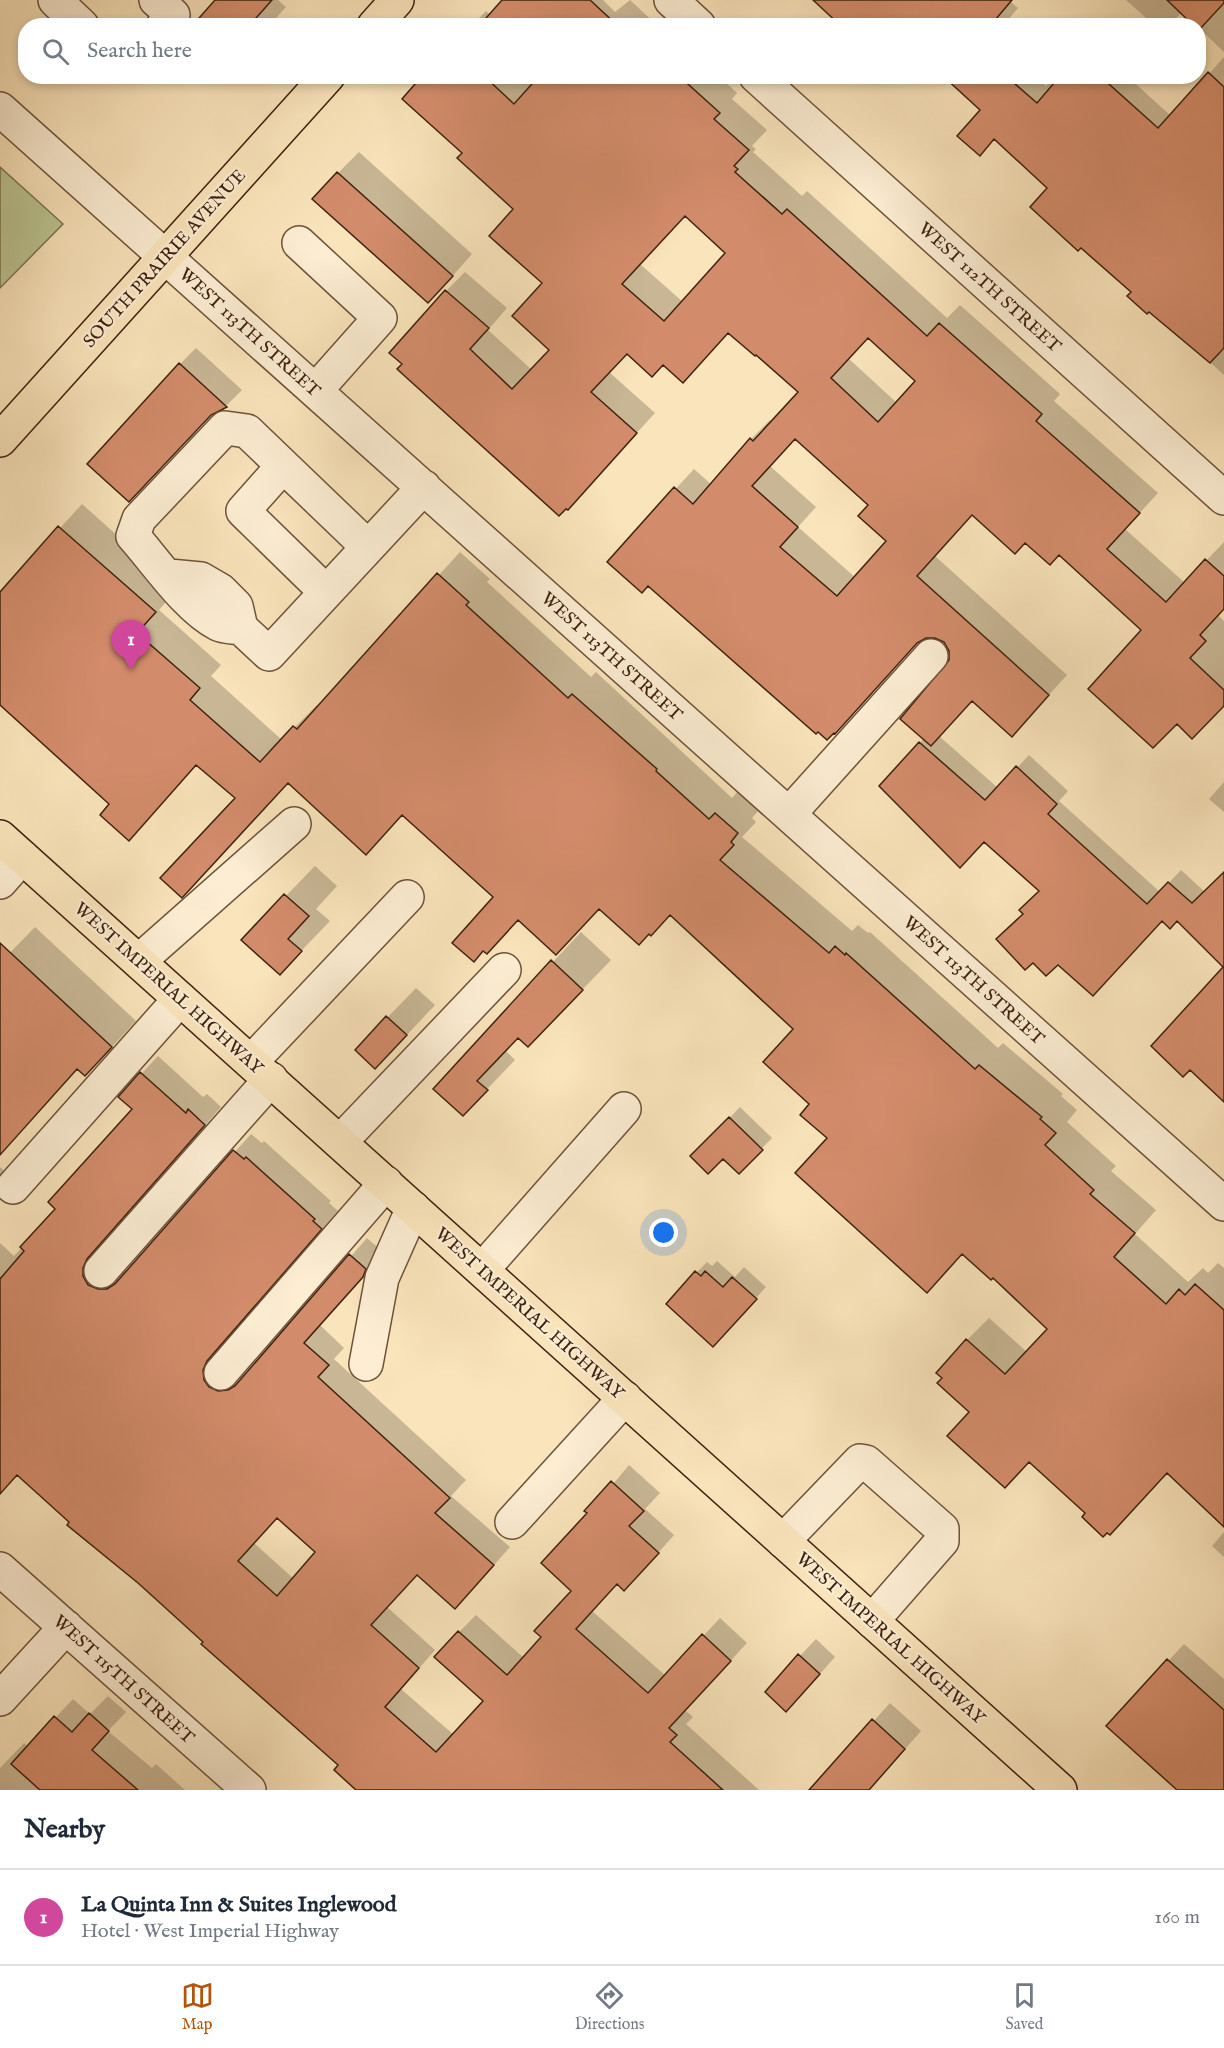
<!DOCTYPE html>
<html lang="en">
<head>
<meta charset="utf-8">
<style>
  body { margin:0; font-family:"IM FELL English",serif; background:#f6f6f7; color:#1f2937 }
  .you { position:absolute; left:664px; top:1233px; width:21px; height:21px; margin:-15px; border:4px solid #fff; border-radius:50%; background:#1a73e8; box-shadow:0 0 0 9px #1a73e833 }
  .badge { display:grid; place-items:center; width:39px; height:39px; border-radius:50%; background:#b45309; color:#fff; font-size:20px; font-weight:700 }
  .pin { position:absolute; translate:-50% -50px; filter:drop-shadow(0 2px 3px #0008) }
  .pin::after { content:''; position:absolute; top:32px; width:21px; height:18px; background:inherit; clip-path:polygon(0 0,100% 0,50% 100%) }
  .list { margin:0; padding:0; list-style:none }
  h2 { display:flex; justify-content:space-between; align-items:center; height:78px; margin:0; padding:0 24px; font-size:26px }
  h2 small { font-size:20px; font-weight:400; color:#747a83 }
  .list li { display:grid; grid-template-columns:39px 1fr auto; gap:18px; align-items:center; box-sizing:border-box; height:96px; padding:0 24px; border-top:2px solid #e0e1e3 }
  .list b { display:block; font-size:22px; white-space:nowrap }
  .list p { margin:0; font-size:20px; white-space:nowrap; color:#747a83 }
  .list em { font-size:20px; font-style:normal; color:#747a83 }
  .icon { flex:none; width:33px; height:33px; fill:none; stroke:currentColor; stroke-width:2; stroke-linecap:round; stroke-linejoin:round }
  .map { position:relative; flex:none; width:1224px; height:1790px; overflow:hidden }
  .search { position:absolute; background:#fff; box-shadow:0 3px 9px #0003; left:18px; right:18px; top:18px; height:66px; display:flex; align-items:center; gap:15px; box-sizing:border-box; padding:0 21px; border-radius:24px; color:#747a83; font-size:22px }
  .sheet { height:174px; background:#fff }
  nav { display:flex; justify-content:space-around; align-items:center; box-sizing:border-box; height:84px; border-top:2px solid #e0e1e3; background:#fff; font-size:16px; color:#747a83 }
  nav a { display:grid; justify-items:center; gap:3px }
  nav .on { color:#b45309 }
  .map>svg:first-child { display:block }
</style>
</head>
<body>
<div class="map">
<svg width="1224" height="1790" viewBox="0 0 1224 1790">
  <rect width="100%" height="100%" fill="#fae4bb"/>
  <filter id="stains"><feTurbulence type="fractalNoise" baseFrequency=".00333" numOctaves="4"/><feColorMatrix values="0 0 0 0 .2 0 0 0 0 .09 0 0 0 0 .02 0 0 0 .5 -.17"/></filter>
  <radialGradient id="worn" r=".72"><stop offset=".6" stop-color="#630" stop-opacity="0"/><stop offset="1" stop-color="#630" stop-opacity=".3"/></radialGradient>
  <path fill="#bbc592" stroke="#7c7351" stroke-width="1.5" d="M0 167 63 224 0 288Z"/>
  <path fill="#0003" fill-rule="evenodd" d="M217 0H278L286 7 269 26H194Z
    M504 0H603L615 12 630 0 658 26H471L486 11 490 15Z
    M816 0H1012L1011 2 1018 8 1003 26H844Z
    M1126 0H1224V52L1182 12 1169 26H1155Z
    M1224 57V375L1133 292 1050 188 995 138 980 154 982 110 945 76H1034L1046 86 1054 76H1127L1171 116Z
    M206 76H221L214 84Z
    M424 76H528L535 83 541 76H719L737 93 732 99 767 130 752 146 756 149 753 152 802 196 807 191 947 318 960 305 1060 394 1054 401 1158 493 1125 529 1185 583 1224 542V609L1218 615 1224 621V705L1059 554 1026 542 973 514 935 556 1067 675 1012 735 973 700 939 736 998 788 1029 755 1068 791 1059 801 1160 892 1181 870 1205 892 1224 874V1099L1223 964 1178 919 1025 914 1041 891 920 743 924 738 951 661 950 650 945 641 936 636 921 639 835 732 648 584 609 561 694 469 712 485 751 439 770 420 772 422 800 392 729 332 663 363 627 352 609 372 655 413 568 508 399 369 446 291 465 272 507 308 488 330 532 370 551 350 544 282 515 208 464 153ZM686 215 727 253 683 302 640 264ZM869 336 917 380 897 403 848 358ZM796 438 870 505 888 541 856 578 798 527 816 507 770 466Z
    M922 76H934L928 82Z
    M359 152 472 254 449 280 338 173Z
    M196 348 242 390 226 406 212 413 180 364Z
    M82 504 177 589 159 610 221 665 211 676 282 740 317 705 319 707 460 552 490 579 487 582 591 677 596 672 732 798 738 791 759 810 752 818 756 822 742 837 852 931 858 925 868 933 870 932 998 1048 1003 1043 1063 1094 1061 1096 1077 1110 1067 1122 1116 1166 1111 1171 1156 1210 1135 1234 1188 1282 1203 1268 1208 1273 1218 1263 1224 1268V1525L1167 1472 1087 1513 971 1412 967 1340 989 1318 1027 1352 1049 1328 993 1276 829 1138 812 1104 795 1029 671 914 651 934 600 908 495 897 403 814 388 831 288 782 237 798 198 764 129 839 111 804 0 704V594Z
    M1224 782V812L1209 799Z
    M315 866 337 886 316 909 330 921 280 973 243 940Z
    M35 927 136 1021 110 1049 79 1068 0 1155V963Z
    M581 932 611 960 557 1016 519 1037 505 1050 515 1060 463 1114 435 1088Z
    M416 988 435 1005 404 1038 387 1018Z
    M158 1056 203 1097 207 1094 221 1107 104 1240 99 1248 116 1273 129 1270 251 1134 262 1143 264 1141 331 1201 329 1203 338 1211 223 1342 219 1352 235 1375 249 1372 367 1238 382 1251 380 1258 320 1325 344 1348 334 1359 466 1480 451 1496 510 1547 472 1590 418 1573 387 1607 435 1650 401 1689 454 1735 485 1701 459 1632 476 1615 524 1658 543 1637 573 1591 589 1513 629 1465 660 1493 645 1509 674 1535 641 1572 618 1583 592 1611 666 1676 720 1618 747 1643 685 1710 693 1717 686 1724 759 1790H358L340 1765 17 1474H0V1243L14 1256 57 1209 134 1109 120 1097ZM278 1517 317 1552 294 1579 254 1543Z
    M740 1107 772 1138 739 1172 723 1157 692 1156Z
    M0 1167 14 1179 0 1194Z
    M717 1261 735 1277 744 1267 766 1287 724 1334 697 1272 707 1262 712 1266Z
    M1224 1532V1557L1212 1546Z
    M816 1639 835 1657 802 1694 767 1691Z
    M1184 1644 1224 1679V1790H1179L1108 1726Z
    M108 1696 126 1712 108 1731 152 1768 156 1764 185 1790H0V1768L24 1743 28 1747 73 1699 90 1714Z
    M890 1703 921 1731 869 1790H811Z"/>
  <path fill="#d38c6b" stroke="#3e2110" stroke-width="1.5" fill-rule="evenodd" d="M215 0H272L249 26H192Z
    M502 0H590L618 26H479Z
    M813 0H1012L990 26H841Z
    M1167 0H1224V3L1199 30 1198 26H1194Z
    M1208 72 1224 87V348L1210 363 1149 312 1147 314 1127 296 1131 292 1081 248 1078 251 1030 207 1047 188 994 139 980 156 957 136 980 110 943 76H1006L1037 103 1060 76H1100L1158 128Z
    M422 76H484L514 104 539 76H679L720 113 714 119 749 150 734 166 738 169 735 172 782 214 787 209 927 336 939 323 1042 414 1036 421 1140 513 1107 549 1166 602 1205 559 1224 576V609L1200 635 1206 641 1190 658 1224 690V706L1192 739 1177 724 1153 748 1088 689 1141 630 1059 555 1050 565 1025 543 1015 554 972 515 917 576 1049 695 1012 737 972 701 931 746 900 719 949 660V651L944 642 935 638H926L917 643 835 734 834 733 827 740 818 732 816 734 648 586 642 593 607 562 674 487 693 504 750 438 753 441 798 392 756 355 755 356 728 333 683 383 663 365 652 377 627 354 591 392 637 433 568 510 566 509 559 516 397 369 402 364 389 353 445 290 489 328 470 349 512 389 549 350 512 316 542 283 489 236 513 209 457 158 462 153 402 99ZM685 216 725 253 664 321 622 284ZM868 338 915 381 878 422 831 378ZM795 439 868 505 858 516 886 541 837 596 780 547 798 527 752 486Z
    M337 172 453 276 428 303 312 199Z
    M179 363 227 407 211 415 129 502 87 464Z
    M58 526 156 612 137 633 200 688 190 700 260 762 293 726 297 729 437 573 469 602 466 605 568 698 572 694 657 769 656 771 709 819 715 813 738 833 731 842 734 845 720 860 829 953 835 946 845 955 846 953 975 1069 979 1065 1042 1117 1040 1119 1056 1133 1045 1145 1094 1190 1090 1194 1135 1233 1114 1257 1166 1304 1179 1289 1185 1295 1195 1284 1224 1310V1527L1167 1473 1110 1535 1107 1533 1103 1537 1082 1517 1085 1513 1029 1462 1005 1488 947 1436 969 1412 937 1383 942 1378 936 1373 966 1339 1005 1374 1047 1329 993 1278 991 1280 962 1254 927 1293 795 1173 827 1138 800 1115 809 1104 763 1062 793 1029 670 915 651 936 649 934 639 945 599 909 556 955 518 920 487 954 483 951 474 962 452 943 493 897 402 815 366 855 288 783 182 898 160 878 235 798 196 765 129 841 100 815 109 804 0 705V592Z
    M919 742 985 800 1016 766 1057 804 1048 814 1147 904 1168 882 1192 903 1224 872V1102L1190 1070 1183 1077 1151 1046 1223 967 1177 921 1170 929 1162 921 1093 996 1058 965 1046 976 1033 963 1025 970 996 939 1023 914 1019 910 1039 891 984 842 960 868 879 786Z
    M284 894 309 916 288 939 302 951 280 975 241 940Z
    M0 943 112 1047 85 1076 77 1069 0 1155Z
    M551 960 583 990 528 1047 518 1038 477 1081 488 1090 463 1116 433 1089Z
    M386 1016 407 1035 375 1069 355 1050Z
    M140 1072 186 1113 188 1109 205 1125 87 1259 83 1268V1276L88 1285 98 1289H107L115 1284 233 1150 244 1159 246 1157 315 1219 313 1221 322 1229 207 1361 203 1370 204 1380 209 1387 218 1391 228 1390 235 1386 349 1254 366 1269 363 1277 304 1343 329 1365 318 1377 450 1498 435 1513 494 1565 455 1609 417 1575 371 1625 419 1668 385 1707 436 1752 483 1701 434 1657 458 1631 507 1675 541 1637 534 1631 571 1591 541 1563 587 1513 584 1511 611 1481 644 1511 629 1526 659 1553 624 1591 617 1584 576 1629 648 1693 702 1634 731 1661 669 1728 677 1735 670 1742 723 1790H356L334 1770 338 1765 201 1644 203 1642 138 1583 67 1525 69 1522 17 1475 0 1494V1279L24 1251 20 1247 55 1209 48 1202 132 1109 118 1097ZM277 1518 315 1552 277 1596 238 1561Z
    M729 1117 763 1150 739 1174 723 1159 708 1174 690 1156Z
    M695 1271 701 1276 705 1271 723 1287 732 1277 757 1299 713 1347 666 1304Z
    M798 1654 820 1674 786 1712 765 1692Z
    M1167 1659 1224 1710V1790H1177L1106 1726Z
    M89 1713 109 1731 92 1750 138 1790H40L11 1764 54 1716 72 1732Z
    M872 1719 905 1749 869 1790H809Z"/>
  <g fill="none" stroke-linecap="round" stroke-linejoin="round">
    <g stroke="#6d523b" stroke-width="36">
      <path id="minor" d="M55 0 82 26
        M156 0 173 15 163 26
        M671 0 699 26
        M756 76 1224 498
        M0 109 1224 1204
        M299 243 380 318 316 390
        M283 466 243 511 326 592
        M169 576 201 579 220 590 236 606 241 628 269 654 424 487
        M241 628C234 627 224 627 218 624 187 608 157 563 133 536L139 519 225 428 247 431 368 547
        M789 814 931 656
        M0 882 22 857
        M139 961 294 824
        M251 1062 407 897
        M340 1142 504 970
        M13 1187 180 999
        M482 1270 624 1109
        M101 1271 271 1079
        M366 1364 382 1278 413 1208
        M221 1373 386 1183
        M512 1522 625 1398
        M783 1541 860 1461 866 1462 942 1529V1541L872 1621
        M0 1569 249 1790
        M0 1699 66 1627"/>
    </g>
    <g stroke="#3e2110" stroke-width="36">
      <path id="major" d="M374 26 397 0
        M0 440 328 76
        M0 837 1060 1790"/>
    </g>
    <use href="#minor" stroke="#fcedd3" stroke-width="33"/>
    <use href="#major" stroke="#fae4bb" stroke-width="33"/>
  </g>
  <g text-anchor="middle" stroke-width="4.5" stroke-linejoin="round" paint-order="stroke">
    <g font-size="18" fill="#3e2110" stroke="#fcedd3">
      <text transform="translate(164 258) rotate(-48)" y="6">SOUTH PRAIRIE AVENUE</text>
      <text transform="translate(990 287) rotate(42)" y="6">WEST 112TH STREET</text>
      <text transform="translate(250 332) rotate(42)" y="6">WEST 113TH STREET</text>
      <text transform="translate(612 656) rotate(42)" y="6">WEST 113TH STREET</text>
      <text transform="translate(974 980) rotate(42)" y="6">WEST 113TH STREET</text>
      <text transform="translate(169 988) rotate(42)" y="6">WEST IMPERIAL HIGHWAY</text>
      <text transform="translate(530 1313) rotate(42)" y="6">WEST IMPERIAL HIGHWAY</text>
      <text transform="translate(891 1638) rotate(42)" y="6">WEST IMPERIAL HIGHWAY</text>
      <text transform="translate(124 1679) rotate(42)" y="6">WEST 115TH STREET</text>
    </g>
  </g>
  <rect width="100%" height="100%" filter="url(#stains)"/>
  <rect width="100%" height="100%" fill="url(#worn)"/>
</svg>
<div class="you"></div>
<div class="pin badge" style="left:131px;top:670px;background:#d1479c">1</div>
<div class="search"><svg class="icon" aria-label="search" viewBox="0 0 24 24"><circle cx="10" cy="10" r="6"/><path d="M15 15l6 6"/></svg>Search here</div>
</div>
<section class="sheet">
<h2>Nearby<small></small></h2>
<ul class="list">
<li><span class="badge" style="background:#d1479c">1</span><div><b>La Quinta Inn &amp; Suites Inglewood</b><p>Hotel · West Imperial Highway</p></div><em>160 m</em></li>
</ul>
</section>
<nav>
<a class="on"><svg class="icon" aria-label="map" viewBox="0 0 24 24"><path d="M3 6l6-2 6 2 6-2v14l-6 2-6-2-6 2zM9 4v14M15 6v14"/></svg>Map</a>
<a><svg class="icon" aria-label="directions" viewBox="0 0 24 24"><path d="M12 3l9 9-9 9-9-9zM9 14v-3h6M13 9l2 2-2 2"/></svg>Directions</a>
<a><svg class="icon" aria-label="saved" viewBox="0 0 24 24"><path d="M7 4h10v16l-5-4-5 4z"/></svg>Saved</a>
</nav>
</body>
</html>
